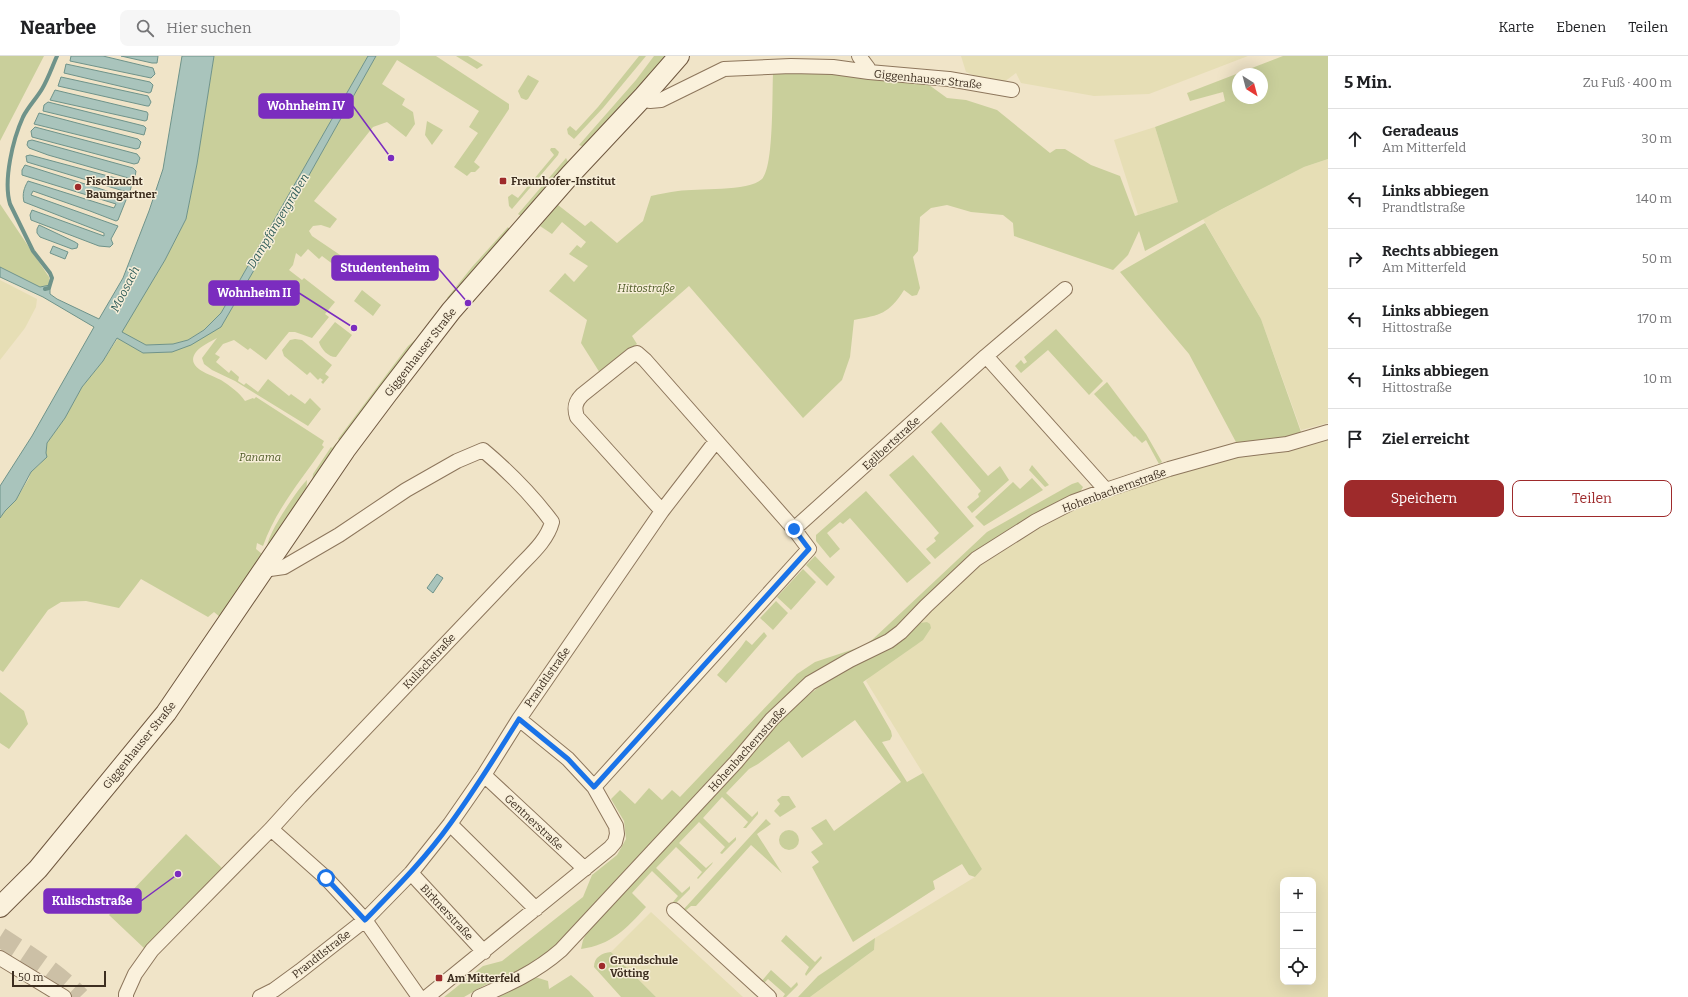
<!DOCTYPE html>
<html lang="de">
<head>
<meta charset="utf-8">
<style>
  body { margin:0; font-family:Bitter,serif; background:#f6f6f6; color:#202124 }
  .controls { position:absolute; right:12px; bottom:12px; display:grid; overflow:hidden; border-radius:8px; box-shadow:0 4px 16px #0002 }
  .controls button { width:36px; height:36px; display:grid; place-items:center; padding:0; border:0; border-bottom:1px solid #e0e0e0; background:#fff; color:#202124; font:20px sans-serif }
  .compass { position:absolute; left:1232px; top:12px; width:36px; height:36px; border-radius:50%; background:#fff; box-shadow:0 4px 16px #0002; rotate:144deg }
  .scale { position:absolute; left:12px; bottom:10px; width:94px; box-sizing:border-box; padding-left:4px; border:2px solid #3d2e20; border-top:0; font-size:11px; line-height:14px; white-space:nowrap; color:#3d2e20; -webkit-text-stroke:3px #f7eed8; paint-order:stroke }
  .stop { position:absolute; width:12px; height:12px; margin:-9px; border:3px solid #1a73e8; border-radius:50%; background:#fff }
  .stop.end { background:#1a73e8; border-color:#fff; box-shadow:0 1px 4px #0008 }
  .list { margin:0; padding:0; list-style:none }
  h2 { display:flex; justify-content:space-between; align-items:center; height:52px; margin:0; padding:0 16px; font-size:17px }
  h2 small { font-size:13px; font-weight:400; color:#757577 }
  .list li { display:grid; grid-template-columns:26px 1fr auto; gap:12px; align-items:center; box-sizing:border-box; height:60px; padding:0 16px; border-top:1px solid #e0e0e0 }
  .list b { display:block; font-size:15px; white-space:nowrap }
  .list p { margin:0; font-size:13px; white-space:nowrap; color:#757577 }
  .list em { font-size:13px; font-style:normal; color:#757577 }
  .actions { display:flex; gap:8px; padding:12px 16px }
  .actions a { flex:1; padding:9px 0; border:1px solid #9e2a2b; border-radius:8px; text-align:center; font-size:14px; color:#9e2a2b }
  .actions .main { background:#9e2a2b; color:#fff }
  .icon { flex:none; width:22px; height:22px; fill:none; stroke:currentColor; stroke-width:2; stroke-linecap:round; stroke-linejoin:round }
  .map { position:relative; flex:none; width:1328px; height:941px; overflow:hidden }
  header { display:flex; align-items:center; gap:24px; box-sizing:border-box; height:56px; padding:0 20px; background:#fff; border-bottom:1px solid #e0e0e0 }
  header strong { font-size:19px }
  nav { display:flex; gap:22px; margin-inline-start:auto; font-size:14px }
  .search { width:280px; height:36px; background:#f6f6f6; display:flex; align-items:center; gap:10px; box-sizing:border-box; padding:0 14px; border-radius:8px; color:#757577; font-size:15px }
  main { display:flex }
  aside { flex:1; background:#fff }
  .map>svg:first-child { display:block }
</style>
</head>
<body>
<header>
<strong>Nearbee</strong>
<div class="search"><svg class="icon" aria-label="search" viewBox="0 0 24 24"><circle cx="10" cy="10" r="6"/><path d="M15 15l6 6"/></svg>Hier suchen</div>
<nav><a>Karte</a><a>Ebenen</a><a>Teilen</a></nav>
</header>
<main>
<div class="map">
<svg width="1328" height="941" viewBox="0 0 1328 941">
  <rect width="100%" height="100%" fill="#f0e4c8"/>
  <path fill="#e6deb5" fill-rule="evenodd" d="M961 0H1248L1149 38 1094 40 1021 27 1016 17 1004 26 993 27 966 16Z
    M1155 71 1178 146 1138 159 1114 84Z
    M1328 103V367L1301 374 1261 263 1203 163 1304 111Z
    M0 224 37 243 36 251 25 272 0 304Z
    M1328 383V941H810L874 894 875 882 975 821 982 813 866 625 984 491 1097 443 1221 403 1304 390ZM1283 824H1313V926H1283Z
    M651 856 743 941H656L611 896Z"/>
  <path fill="#c9cf9b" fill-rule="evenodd" d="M0 0H44L0 85Z
    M214 0H368L221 257 204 274 188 284 173 288 146 289 121 276 165 204 186 163 197 108Z
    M376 0H436L509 48V53L474 106 480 111 475 116H471L467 120 454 111 478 77 469 71 479 55 397 4 382 28 405 43 402 49 413 56 415 68 406 81 387 66 373 71 314 145 337 163 330 172 321 169 313 170 309 175 312 180 349 205 342 215 322 200 319 203 308 193 301 201 296 197 293 209 289 214 302 224 304 222 335 246 325 258 329 261 312 282 295 276H289L266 304 250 292 248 294 234 284 223 288 215 298 220 301 216 306 229 317 231 314 239 321 238 325 244 329 246 327 258 336 268 323 289 340 291 338 305 348 310 342 321 353 308 370 235 325 212 314 204 308 202 302 217 282C210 286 201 290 196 296 184 312 212 319 221 324 230 330 239 336 245 345L253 342 254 343 256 341 324 385 322 389 324 391C302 423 276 453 263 490L257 487 256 493 262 498 220 561 214 556 208 561 141 523 119 552 86 545 61 546 48 554 3 616 0 614V462L5 455 16 444 29 422 31 416 41 407 46 397 47 387 65 362 82 331 103 305 118 282 143 297 172 296 221 271 308 121Z
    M456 0H468L483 9 477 13Z
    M639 0H646L603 52 574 83 568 78 567 73 570 70 576 75 598 51Z
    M654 0H668L584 91 579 89 636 24Z
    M1283 0H1328V103L1304 111 1222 153 1145 195 1139 175 1128 199 1113 214 1014 180 1013 167 1003 159 971 156 947 149 931 152 920 161 918 195 913 201 920 232 917 239 912 240 904 234C889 258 880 259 854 264L850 301 842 324 803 362 689 230 632 280 637 288 600 317 581 287 587 264 549 235 565 217 574 226 588 210 569 198 577 189 581 192 586 186 562 166 552 178 540 170 558 149 585 170 591 165 617 187 643 165 651 140C660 138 669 136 678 135 697 132 748 136 762 123 774 111 772 37 773 18L805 14 925 26 947 42 966 44 997 54 1050 97 1056 93H1065L1091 109 1120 120 1135 160 1178 146 1155 71 1225 45 1223 36 1190 45 1187 37ZM1238 18H1262V42H1238Z
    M528 19 539 25 528 43 526 44 521 42 518 35Z
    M427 65 443 74 432 89 425 79Z
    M551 92H555L559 96 558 99 512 153 509 150 508 141 512 138 518 142 554 99 550 94Z
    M566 102 569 108 521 160 518 158Z
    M0 148 49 221 50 229 40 231 0 211Z
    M1205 167 1261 263 1301 376 1286 381 1237 388 1189 298 1120 216Z
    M508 171 509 173 453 243 447 242 472 211Z
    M362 234 381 249 373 260 354 245Z
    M335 266 352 279 336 301C328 301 321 293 319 286Z
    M1056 273 1103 325 1089 339 1048 294 1021 317 1015 310 1021 304 1024 308 1027 306 1024 301Z
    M295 283 302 284 332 309 325 318 329 321 323 328 321 326 323 324 320 322 318 324 310 316 307 319 284 300 282 294 290 284Z
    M415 284 416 286 311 436 313 418 331 391 332 392 339 384 338 383 408 290Z
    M1107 326 1146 378 1162 406 1159 408 1146 384 1142 387 1135 380 1134 381 1094 338Z
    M941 366 988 420 1000 410 1009 424 972 457 967 451 979 441 978 438 981 435 931 376Z
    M913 399 974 470 935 503 926 493 936 485 934 482 939 477 889 419Z
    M1032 409 1049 429 1045 431 1029 414Z
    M1032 422 1043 434 984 470 975 461 1013 426 1020 433Z
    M307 424 306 439 267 492C267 478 297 434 307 424Z
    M1078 426 1083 431 1079 438 1054 449 887 581 831 608 734 700 547 900 510 920 485 929 464 941H444L483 910 502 905 583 841 592 819 617 799 626 783 624 765 611 743 620 734 635 748 649 732 662 744 672 734 680 741 797 618 815 606 863 590 872 584 987 476 1072 428Z
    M866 435 931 507 907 527 850 462 843 468 840 466 827 477 840 493 830 502 816 485V479Z
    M815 500 835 521 827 530 806 509Z
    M803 513 816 526 791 554 777 541Z
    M776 545 788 557 773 574 760 562Z
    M927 566 930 568 931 572 923 584 916 589 863 626 891 675 892 680 890 684 882 686 907 726 923 717 982 813 975 821 969 819 962 808 933 825 935 833 853 886 812 811 819 806 811 796 823 788 811 772 826 763 834 775 901 726 855 664 802 702 789 685 758 708 749 713 726 737 752 761 758 755V758L746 772H743L748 766 722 741 703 762 729 787 736 781V784L722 798 720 797 725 791 699 766 679 787 706 812 713 806 712 808 698 823 697 822 702 816 676 791 656 812 682 837 690 830V833L675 848 673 846 678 840 652 815 632 837 646 851C626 873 611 889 581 893L583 884 589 873 792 652 824 627 863 604 881 597 901 584 920 567Z
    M764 576 767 580 726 627 717 619 741 591 746 584 752 589Z
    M0 636 24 655 28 668 9 693 0 687Z
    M782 740H789L796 751 780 761 774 755 780 748 777 744Z
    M766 763 771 768 757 778 782 817 751 789 696 850H691L684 856 683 854Z
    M779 784a10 10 0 1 1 20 0a10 10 0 1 1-20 0Z
    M186 778 222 812 145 893 109 859Z
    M786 879 815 906 821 900 822 902 806 920 805 918 809 911 781 885Z
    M875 882 874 894 810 941H798L818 920Z
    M611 896 656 941H621L594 911C594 901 602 897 611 896Z
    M771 914 791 932 797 926 798 929 786 941H783L785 938 768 923 762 929 760 927Z
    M571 919 589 935 594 941H491L535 921 548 925 549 933Z"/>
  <path fill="#a9c4bc" stroke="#6f938a" d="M71 0H103L153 12 155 18 151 22 70 5Z
    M121 0H158L157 7H152Z
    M182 0H214L197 108 186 163 165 204 122 276 146 289 173 288 188 284 204 274 221 257 368 0H376L308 121 221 271 191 289 172 296 143 297 117 282 103 305 82 331 65 362 47 387 46 397 47 401 31 416 16 444 5 455 0 462V430L32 380 94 271 43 241 0 221V211L40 231 50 229V238L57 243 99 263 123 222 149 155 163 113Z
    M66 8 150 26 153 29 151 36 149 37 64 17Z
    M61 21 148 40 151 46 149 50H147L58 30Z
    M55 34 147 56 148 58 147 64 145 65 50 44Z
    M48 46 144 70 146 72 144 79 43 55 44 49Z
    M39 57 138 83 141 86 139 92 136 93 34 68Z
    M35 71 137 98 140 102 138 107 134 108 32 81 31 75Z
    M32 84 133 112 136 115 135 121 132 123 48 99 29 92 27 89 28 85Z
    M30 99 123 124 124 122 131 125 132 128 130 135 127 136 27 106 26 100Z
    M25 109 126 141V144L118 164 116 165 90 155 33 135 31 139 118 170 111 183 113 188 110 191 99 190 31 164 30 159 32 154 104 180V177L24 146C22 138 24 132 28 125L114 152 116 148 22 119V114Z
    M39 169 75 186 78 188 77 192 72 193 40 181 37 177V173Z
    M53 190 68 196 65 203 50 197Z
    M437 518 443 522 433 537 427 532Z"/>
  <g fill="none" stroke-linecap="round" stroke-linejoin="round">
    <path stroke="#6f938a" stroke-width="4" d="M45 233 49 232 52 222 50 217 33 195 10 148C3 124 13 83 23 61 28 51 36 43 42 33 48 23 52 11 57 0"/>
    <path stroke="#ccc0a6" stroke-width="20" stroke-dasharray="20 10" stroke-linecap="butt" d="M0 881C28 899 57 917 80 941"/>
    <g stroke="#8d765c" stroke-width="16">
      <path id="street" d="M859 0 868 12 869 16
        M644 40 650 45 661 44 724 13 791 10 833 11 869 16 949 23 1012 34
        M986 300 1065 233
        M794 473 986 300 1106 434
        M484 719 585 813
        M594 731 809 493 794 473 645 304 637 297 632 299 582 339C575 346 574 352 577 361L662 455
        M450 768 536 853
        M271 773 326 822 365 864 419 941
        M411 817 484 896
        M674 854 769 941
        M0 902 64 941
        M126 941V938L135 918 152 894 271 773 300 741 517 513C530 499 547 485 552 466 532 439 508 415 483 394L457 405 406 434 339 479 284 511 263 514
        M260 941 274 934 300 915 365 864 411 817 450 768 484 719 519 663 662 455 716 385
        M427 941 610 792 615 786 617 778 616 770 594 731 568 703 519 663
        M479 941C509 928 536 916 561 894L736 706 772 663 810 627 850 604 889 585 901 576 926 550 976 503 1036 465 1073 446 1106 434 1169 413 1237 394 1287 388 1328 376"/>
    </g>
    <g stroke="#6f573f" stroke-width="22">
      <path id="secondary" d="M0 851 38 813 166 657 345 394 387 338 451 255 570 119 644 40 679 0"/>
    </g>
    <use href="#street" stroke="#faf1dc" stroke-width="14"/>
    <use href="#secondary" stroke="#faf1dc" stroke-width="20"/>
  </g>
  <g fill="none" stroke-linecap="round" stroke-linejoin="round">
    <path stroke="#1a73e8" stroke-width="5" d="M326 822 365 864C395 833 425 803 450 768 475 734 497 698 519 663L568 703 594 731 809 493 794 473"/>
  </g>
  <g fill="#9e2a2b" stroke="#f7eed8" stroke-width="1.5">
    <rect x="499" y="121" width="8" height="8" rx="2"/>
    <circle cx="78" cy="131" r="4"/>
    <circle cx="602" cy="910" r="4"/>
    <rect x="435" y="918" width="8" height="8" rx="2"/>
  </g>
  <g text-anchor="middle" stroke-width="3" stroke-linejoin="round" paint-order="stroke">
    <g font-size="11" fill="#3d2e20" stroke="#f7eed8">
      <text transform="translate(928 23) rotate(6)" y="4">Giggenhauser Straße</text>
      <text transform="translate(420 296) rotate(-52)" y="4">Giggenhauser Straße</text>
      <text transform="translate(891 387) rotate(-42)" y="4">Egilbertstraße</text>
      <text transform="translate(1114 434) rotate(-20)" y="4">Hohenbachernstraße</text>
      <text transform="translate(429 605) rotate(-47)" y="4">Kulischstraße</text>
      <text transform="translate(547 621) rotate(-55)" y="4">Prandtlstraße</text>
      <text transform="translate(139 689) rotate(-51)" y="4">Giggenhauser Straße</text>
      <text transform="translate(747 693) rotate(-48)" y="4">Hohenbachernstraße</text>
      <text transform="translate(534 766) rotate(43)" y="4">Gentnerstraße</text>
      <text transform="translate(447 856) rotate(47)" y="4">Birknerstraße</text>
      <text transform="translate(321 898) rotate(-38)" y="4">Prandtlstraße</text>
    </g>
    <g font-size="11" font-weight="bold" fill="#3d2e20" stroke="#f7eed8" text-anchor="start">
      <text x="86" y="129">Fischzucht<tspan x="86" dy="13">Baumgartner</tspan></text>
      <text x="511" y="129">Fraunhofer-Institut</text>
      <text x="610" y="908">Grundschule<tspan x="610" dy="13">Vötting</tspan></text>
      <text x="447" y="926">Am Mitterfeld</text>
    </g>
    <g font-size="11" font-style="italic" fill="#4d5a26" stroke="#f7eed8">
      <text x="646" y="236">Hittostraße</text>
      <text x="260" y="405">Panama</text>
    </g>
    <g font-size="12" font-style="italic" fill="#2f5d5a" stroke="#f7eed8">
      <text transform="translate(278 165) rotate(-59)" y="4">Dampfängergraben</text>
      <text transform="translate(125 233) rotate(-63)" y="4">Moosach</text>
    </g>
  </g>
  <path fill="none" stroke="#7b2cbf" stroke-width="1.5" d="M391 102L353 50M468 247L438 212M354 272L299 237M178 818L141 845"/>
  <g fill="#7b2cbf" stroke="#f7eed8" stroke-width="1.5">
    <circle cx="391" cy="102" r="4"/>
    <circle cx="468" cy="247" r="4"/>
    <circle cx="354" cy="272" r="4"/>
    <circle cx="178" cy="818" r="4"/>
  </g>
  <g fill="#7b2cbf" stroke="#7b2cbf" stroke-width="1.5">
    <rect x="259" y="38" width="94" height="24" rx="4"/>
    <rect x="332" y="200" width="106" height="24" rx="4"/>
    <rect x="209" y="225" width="90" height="24" rx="4"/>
    <rect x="44" y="833" width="97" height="24" rx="4"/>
  </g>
  <g font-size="12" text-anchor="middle" font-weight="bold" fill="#fff">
    <text x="306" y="54">Wohnheim IV</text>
    <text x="385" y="216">Studentenheim</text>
    <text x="254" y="241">Wohnheim II</text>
    <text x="92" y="849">Kulischstraße</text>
  </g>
</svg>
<div class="controls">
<button>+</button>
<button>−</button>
<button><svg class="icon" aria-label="locate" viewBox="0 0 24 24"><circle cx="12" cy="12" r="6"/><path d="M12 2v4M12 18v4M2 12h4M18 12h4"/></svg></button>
</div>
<svg class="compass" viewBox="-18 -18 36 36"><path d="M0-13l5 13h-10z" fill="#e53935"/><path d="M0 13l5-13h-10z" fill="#757577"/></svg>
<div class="scale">50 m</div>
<div class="stop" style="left:326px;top:822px"></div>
<div class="stop end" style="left:794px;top:473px"></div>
</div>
<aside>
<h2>5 Min.<small>Zu Fuß · 400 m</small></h2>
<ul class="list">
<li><svg class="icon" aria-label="ahead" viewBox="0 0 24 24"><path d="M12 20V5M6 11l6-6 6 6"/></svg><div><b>Geradeaus</b><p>Am Mitterfeld</p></div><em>30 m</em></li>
<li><svg class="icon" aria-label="left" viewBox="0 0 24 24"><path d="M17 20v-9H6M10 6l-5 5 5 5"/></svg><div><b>Links abbiegen</b><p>Prandtlstraße</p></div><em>140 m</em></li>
<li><svg class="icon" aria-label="right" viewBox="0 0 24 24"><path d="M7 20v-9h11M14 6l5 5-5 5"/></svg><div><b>Rechts abbiegen</b><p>Am Mitterfeld</p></div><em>50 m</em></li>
<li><svg class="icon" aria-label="left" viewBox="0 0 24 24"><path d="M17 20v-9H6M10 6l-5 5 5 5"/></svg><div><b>Links abbiegen</b><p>Hittostraße</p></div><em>170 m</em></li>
<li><svg class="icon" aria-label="left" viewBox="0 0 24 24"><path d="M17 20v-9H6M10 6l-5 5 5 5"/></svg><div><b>Links abbiegen</b><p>Hittostraße</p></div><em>10 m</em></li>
<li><svg class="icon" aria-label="arrive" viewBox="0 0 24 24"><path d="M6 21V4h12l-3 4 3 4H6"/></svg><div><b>Ziel erreicht</b></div></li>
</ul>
<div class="actions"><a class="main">Speichern</a><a>Teilen</a></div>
</aside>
</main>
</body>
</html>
